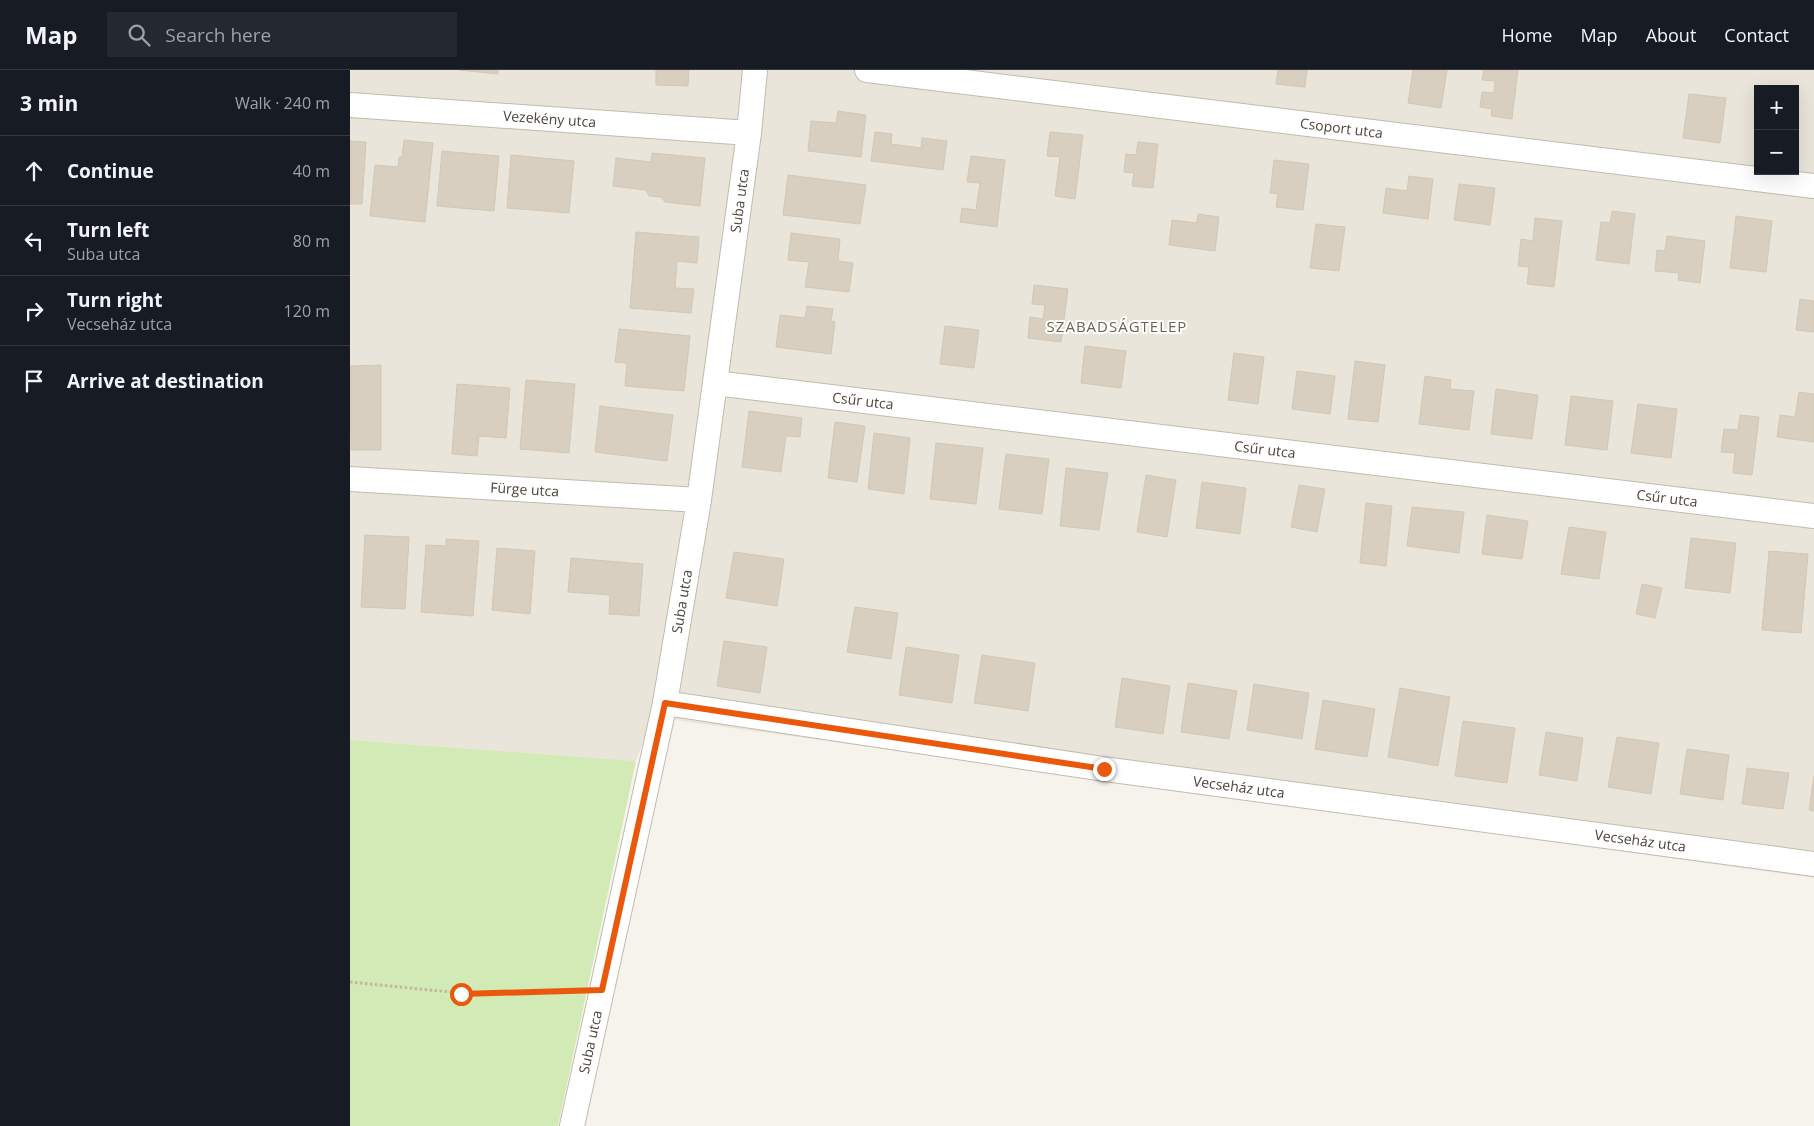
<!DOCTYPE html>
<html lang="en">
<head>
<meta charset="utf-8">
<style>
  body { margin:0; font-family:"Open Sans",sans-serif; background:#242831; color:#f1f3f6 }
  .controls { position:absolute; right:15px; top:15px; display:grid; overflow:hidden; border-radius:0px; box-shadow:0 5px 20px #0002 }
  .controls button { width:45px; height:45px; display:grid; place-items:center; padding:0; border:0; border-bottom:1px solid #363941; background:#171b24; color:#f1f3f6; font:25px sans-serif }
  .stop { position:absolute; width:15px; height:15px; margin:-11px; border:4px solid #ea580c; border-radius:50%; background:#fff }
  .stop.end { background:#ea580c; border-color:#fff; box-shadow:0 1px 5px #0008 }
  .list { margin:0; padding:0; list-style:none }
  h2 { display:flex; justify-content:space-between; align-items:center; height:65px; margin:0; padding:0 20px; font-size:21px }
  h2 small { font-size:16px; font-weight:400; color:#9ea1a6 }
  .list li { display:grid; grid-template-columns:32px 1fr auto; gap:15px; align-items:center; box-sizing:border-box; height:70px; padding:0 20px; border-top:1px solid #363941 }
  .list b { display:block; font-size:19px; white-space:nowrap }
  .list p { margin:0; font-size:16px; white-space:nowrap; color:#9ea1a6 }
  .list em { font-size:16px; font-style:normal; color:#9ea1a6 }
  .icon { flex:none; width:28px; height:28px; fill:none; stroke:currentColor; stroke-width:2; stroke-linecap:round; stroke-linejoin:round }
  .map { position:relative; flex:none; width:1464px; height:1056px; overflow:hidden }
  header { display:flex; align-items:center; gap:30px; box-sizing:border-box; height:70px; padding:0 25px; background:#171b24; border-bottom:1px solid #363941 }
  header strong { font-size:24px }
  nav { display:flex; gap:28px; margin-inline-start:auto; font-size:18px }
  .search { width:350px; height:45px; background:#242831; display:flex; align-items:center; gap:12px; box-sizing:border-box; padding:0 18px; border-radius:0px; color:#9ea1a6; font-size:19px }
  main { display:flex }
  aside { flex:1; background:#171b24 }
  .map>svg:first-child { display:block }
</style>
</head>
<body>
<header>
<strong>Map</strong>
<div class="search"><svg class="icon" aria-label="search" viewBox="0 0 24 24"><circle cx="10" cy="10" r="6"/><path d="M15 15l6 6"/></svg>Search here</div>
<nav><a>Home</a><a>Map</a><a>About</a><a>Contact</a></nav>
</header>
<main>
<aside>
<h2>3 min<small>Walk · 240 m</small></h2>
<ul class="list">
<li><svg class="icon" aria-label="ahead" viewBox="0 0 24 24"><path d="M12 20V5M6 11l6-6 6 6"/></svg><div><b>Continue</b></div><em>40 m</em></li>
<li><svg class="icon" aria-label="left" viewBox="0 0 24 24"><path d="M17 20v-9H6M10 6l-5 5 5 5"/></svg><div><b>Turn left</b><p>Suba utca</p></div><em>80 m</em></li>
<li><svg class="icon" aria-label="right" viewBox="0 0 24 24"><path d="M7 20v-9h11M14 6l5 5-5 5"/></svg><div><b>Turn right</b><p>Vecseház utca</p></div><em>120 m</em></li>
<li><svg class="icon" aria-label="arrive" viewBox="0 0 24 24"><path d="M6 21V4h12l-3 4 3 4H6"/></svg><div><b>Arrive at destination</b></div></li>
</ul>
</aside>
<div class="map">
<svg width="1464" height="1056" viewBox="0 0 1464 1056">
  <rect width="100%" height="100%" fill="#f6f3ec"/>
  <path fill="#eae5da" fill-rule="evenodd" d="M0 0H1464V808L303 647 286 691 0 670ZM1408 19H1445V101H1408Z"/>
  <path fill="#d2eab5" d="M0 670 286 691 208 1056H0Z"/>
  <path fill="#d8cfc1" stroke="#d3c7b4" d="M109 0H148V4Z
    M306 0H339L338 16 306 15Z
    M928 0H957L955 17 926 14Z
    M1063 0H1097L1091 38 1058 33Z
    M1134 0H1168L1162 49 1141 46 1142 39 1130 37 1132 22 1144 23 1145 11 1132 10Z
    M1339 24 1376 28 1370 73 1333 68Z
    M488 41 516 45 511 87 458 81 461 51 486 53Z
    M525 62 542 64 541 74 571 78 572 68 597 71 593 100 521 91Z
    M700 62 733 65 725 129 705 126 710 87 697 86Z
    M54 70 83 73 75 152 20 146 25 95 48 97 49 87H52Z
    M0 71 16 72 12 134H0Z
    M788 72 808 74 803 118 782 116 784 103 774 102 776 84 786 85Z
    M92 81 149 86 144 141 87 136Z
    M302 83 355 88 350 136 315 132 311 127 299 126 296 120 263 116 266 88 301 92Z
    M161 85 224 91 219 143 157 138Z
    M621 86 655 90 647 157 610 152 612 138 626 140 630 113 617 112Z
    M924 90 959 94 953 140 926 137 928 124 920 123Z
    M438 105 516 115 510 154 433 145Z
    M1059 106 1083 109 1078 149 1033 143 1036 118 1057 121Z
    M1109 114 1145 118 1140 155 1104 150Z
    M1262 141 1285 144 1279 194 1246 190 1251 152 1260 153Z
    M848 144 869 147 865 181 819 175 822 150 847 153Z
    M1386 146 1422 151 1416 202 1380 198Z
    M1185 148 1212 151 1204 217 1177 214 1179 197 1168 196 1171 169 1183 171Z
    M966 154 995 157 989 201 960 198Z
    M286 162 349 167 347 193 327 191 325 218 344 219 341 243 280 238Z
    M441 163 490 169 488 191 503 193 499 222 455 217 459 192 438 190Z
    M1317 166 1355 171 1350 213 1328 210 1329 203 1305 201 1307 180 1315 181Z
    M684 215 718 219 711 272 678 268 680 247 693 249 695 235 682 234Z
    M1450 229 1464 231V262L1446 260Z
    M457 236 483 239 481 251 485 252 481 284 426 277 430 245 455 248Z
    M595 256 629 260 624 298 590 294Z
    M269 259 340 266 334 321 275 316 277 293 265 292Z
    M735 276 776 281 771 318 731 313Z
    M884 283 914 287 908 334 878 330Z
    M1005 291 1035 295 1028 352 998 349Z
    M31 295V380H1L0 296Z
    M947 301 985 306 980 344 942 339Z
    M1075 306 1101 310 1100 319 1124 321 1119 360 1069 354Z
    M176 310 225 314 219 383 170 379Z
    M107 314 160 318 156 368 129 366 127 386 102 384Z
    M1146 319 1188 325 1182 369 1141 364Z
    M1449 322 1464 324V372L1427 367 1430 345 1445 347Z
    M1221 326 1263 331 1257 380 1215 375Z
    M1288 334 1327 339 1321 388 1281 383Z
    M250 336 323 345 317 391 245 382Z
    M399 341 452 348 450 367 436 366 431 402 392 397Z
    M1390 345 1409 347 1402 405 1383 403 1385 383 1371 382 1374 359 1388 360Z
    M485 352 515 356 507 412 478 408Z
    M524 363 560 368 554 424 518 419Z
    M586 373 633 378 626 434 580 429Z
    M656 384 699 389 692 444 649 439Z
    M716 398 758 403 749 460 710 456Z
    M796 405 826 410 817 467 787 462Z
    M852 412 896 418 890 464 846 458Z
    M949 415 975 419 967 462 941 457Z
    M1016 433 1042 436 1036 496 1010 493Z
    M1062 437 1114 442 1109 483 1057 476Z
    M1137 445 1178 451 1172 489 1132 484Z
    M1219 457 1256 462 1249 509 1211 504Z
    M15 465 59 467 55 539 11 537Z
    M1341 468 1386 473 1380 523 1335 518Z
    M96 469 129 471 123 546 71 542 76 475 96 476Z
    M147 478 185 481 180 544 142 540Z
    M1419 481 1458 484 1451 563 1412 560Z
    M384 482 434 489 427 536 376 528Z
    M221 488 293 494 289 546 259 544 260 525 218 522Z
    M1292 514 1312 518 1305 548 1286 544Z
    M505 537 548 543 541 589 497 582Z
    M374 571 417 577 410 623 367 616Z
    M556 577 609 585 602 633 549 625Z
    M632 585 685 593 678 641 624 633Z
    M772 608 820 616 813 664 765 657Z
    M838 613 887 621 879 669 831 662Z
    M904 614 959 623 952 669 897 660Z
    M1050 618 1100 627 1088 696 1038 687Z
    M973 630 1025 639 1017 687 965 679Z
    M1113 651 1165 658 1157 713 1105 706Z
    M1196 662 1233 668 1227 711 1189 705Z
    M1267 667 1309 673 1301 724 1258 717Z
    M1337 679 1379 685 1373 730 1330 724Z
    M1397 698 1439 703 1433 739 1392 734Z
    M1464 706V741L1459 740Z"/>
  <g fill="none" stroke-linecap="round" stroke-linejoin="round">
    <g stroke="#c2bbae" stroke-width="26">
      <g id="minor">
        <path id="s1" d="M517 0 1464 116"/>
        <path id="s2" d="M0 35 399 63"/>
        <path id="s3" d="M365 313 1464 446"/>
        <path id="s4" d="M0 409 349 430"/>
        <path id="s5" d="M315 633 754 699 1464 794"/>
        <path id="s6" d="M222 1056 315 633 349 430 399 63 405 0"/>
      </g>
    </g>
    <path stroke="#c4b79f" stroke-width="3" stroke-dasharray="2.5 2.5" stroke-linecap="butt" d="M0 912 111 923 229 920"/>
    <use href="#minor" stroke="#fff" stroke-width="24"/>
  </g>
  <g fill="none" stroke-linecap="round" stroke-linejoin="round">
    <path stroke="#ea580c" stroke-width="6" d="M111 924 252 920 315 633 754 699"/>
  </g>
  <g text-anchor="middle" stroke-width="4" stroke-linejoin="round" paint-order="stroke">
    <g font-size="14" fill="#4b4439" stroke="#fff">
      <text dy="5" stroke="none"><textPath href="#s2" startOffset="200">Vezekény utca</textPath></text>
      <text dy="5" stroke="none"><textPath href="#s1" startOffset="478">Csoport utca</textPath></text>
      <text dy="5" stroke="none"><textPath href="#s6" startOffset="941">Suba utca</textPath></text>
      <text dy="5" stroke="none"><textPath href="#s3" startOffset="149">Csűr utca</textPath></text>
      <text dy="5" stroke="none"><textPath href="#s3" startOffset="554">Csűr utca</textPath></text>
      <text dy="5" stroke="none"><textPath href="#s4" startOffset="175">Fürge utca</textPath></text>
      <text dy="5" stroke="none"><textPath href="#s3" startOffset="959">Csűr utca</textPath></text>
      <text dy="5" stroke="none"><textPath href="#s6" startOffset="536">Suba utca</textPath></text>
      <text dy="5" stroke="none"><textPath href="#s5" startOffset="580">Vecseház utca</textPath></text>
      <text dy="5" stroke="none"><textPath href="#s5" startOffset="985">Vecseház utca</textPath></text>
      <text dy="5" stroke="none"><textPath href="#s6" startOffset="86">Suba utca</textPath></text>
    </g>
    <g font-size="15" letter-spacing="1" fill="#6e6250" stroke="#fff">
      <text x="767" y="262">SZABADSÁGTELEP</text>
    </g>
  </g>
</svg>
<div class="controls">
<button>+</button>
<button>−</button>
</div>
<div class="stop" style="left:111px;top:924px"></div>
<div class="stop end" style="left:754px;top:699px"></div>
</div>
</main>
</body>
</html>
